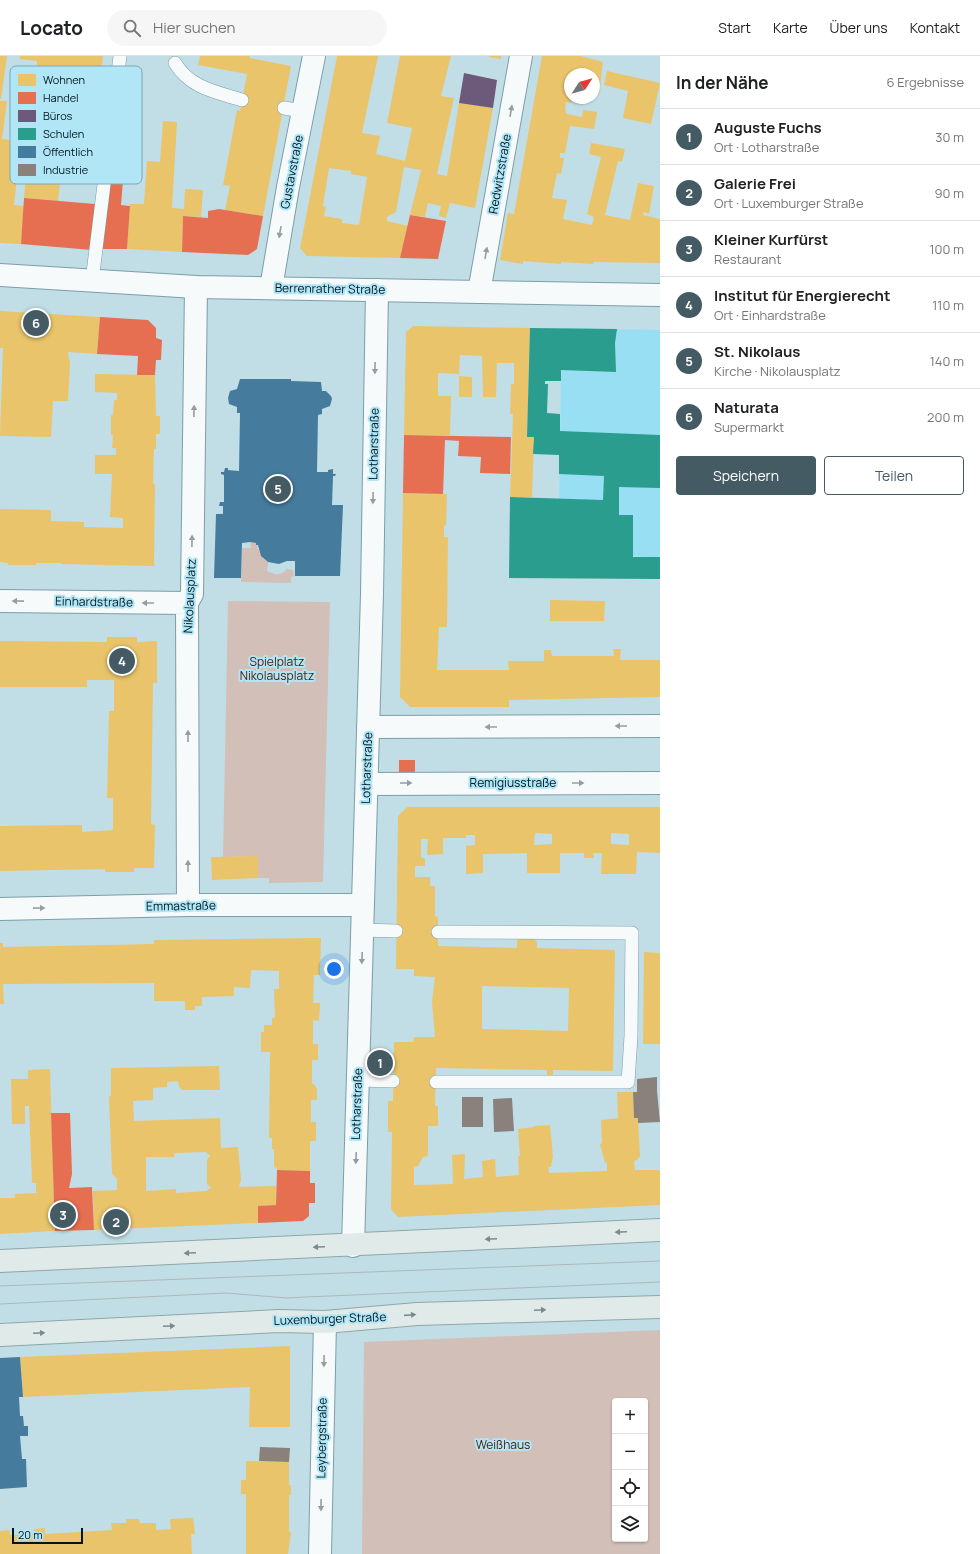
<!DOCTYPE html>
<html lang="de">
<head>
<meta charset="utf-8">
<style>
  body { margin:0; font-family:Manrope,sans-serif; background:#f6f6f6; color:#202124 }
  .controls { position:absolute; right:12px; bottom:12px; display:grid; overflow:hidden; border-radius:4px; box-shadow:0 1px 3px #0004 }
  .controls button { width:36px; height:36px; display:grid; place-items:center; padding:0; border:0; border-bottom:1px solid #e0e0e0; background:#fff; color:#202124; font:20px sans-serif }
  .compass { position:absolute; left:564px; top:12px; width:36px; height:36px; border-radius:50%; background:#fff; box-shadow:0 1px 3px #0004; rotate:54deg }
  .scale { position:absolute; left:12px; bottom:10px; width:71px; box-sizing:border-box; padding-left:4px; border:2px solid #00151d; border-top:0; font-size:11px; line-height:14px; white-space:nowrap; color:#00151d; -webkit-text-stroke:3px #b1e6f7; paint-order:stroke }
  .you { position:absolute; left:334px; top:913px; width:14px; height:14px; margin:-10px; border:3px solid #fff; border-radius:50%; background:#1a73e8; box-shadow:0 0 0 6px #1a73e833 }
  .badge { display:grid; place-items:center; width:26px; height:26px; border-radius:50%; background:#445b64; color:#fff; font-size:13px; font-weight:700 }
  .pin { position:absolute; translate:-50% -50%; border:2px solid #fff; box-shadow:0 1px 4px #0006 }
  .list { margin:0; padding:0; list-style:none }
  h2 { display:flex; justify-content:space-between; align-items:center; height:52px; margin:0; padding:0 16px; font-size:17px }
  h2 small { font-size:13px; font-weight:400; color:#757577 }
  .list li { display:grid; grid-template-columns:26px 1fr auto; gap:12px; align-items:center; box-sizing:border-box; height:56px; padding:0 16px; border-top:1px solid #e0e0e0 }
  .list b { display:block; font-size:15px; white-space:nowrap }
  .list p { margin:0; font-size:13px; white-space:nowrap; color:#757577 }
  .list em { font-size:13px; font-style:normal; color:#757577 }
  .actions { display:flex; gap:8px; padding:12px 16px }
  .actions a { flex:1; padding:9px 0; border:1px solid #445b64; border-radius:4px; text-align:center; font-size:14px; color:#445b64 }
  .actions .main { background:#445b64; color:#fff }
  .icon { flex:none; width:22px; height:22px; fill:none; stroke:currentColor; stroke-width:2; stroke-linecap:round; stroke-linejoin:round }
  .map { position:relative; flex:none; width:660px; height:1498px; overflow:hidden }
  header { display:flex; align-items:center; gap:24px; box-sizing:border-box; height:56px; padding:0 20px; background:#fff; border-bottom:1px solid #e0e0e0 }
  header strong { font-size:19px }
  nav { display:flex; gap:22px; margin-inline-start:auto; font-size:14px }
  .search { width:280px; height:36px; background:#f6f6f6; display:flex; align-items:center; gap:10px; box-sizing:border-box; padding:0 14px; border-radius:22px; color:#757577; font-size:15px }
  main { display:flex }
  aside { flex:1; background:#fff }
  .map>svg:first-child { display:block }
</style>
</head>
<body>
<header>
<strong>Locato</strong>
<div class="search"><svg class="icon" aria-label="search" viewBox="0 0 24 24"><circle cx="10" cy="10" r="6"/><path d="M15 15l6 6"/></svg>Hier suchen</div>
<nav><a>Start</a><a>Karte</a><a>Über uns</a><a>Kontakt</a></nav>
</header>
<main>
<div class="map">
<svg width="660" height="1498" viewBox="0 0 660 1498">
  <rect width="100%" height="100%" fill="#c1dee7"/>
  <path fill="#98dff4" d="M562 272 660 274V501L558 499Z"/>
  <path fill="#d2bfb8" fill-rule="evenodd" d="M250 486 256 487C259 493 260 502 268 506L267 515C275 519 281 520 287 513L293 514 294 520 291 521V527L241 526 242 492H251Z
    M228 545 330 546 323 826 269 827V822H258L257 800 223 801Z
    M660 1274V1498H362L364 1286ZM615 1345H645V1483H615Z"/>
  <path fill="#e9c46a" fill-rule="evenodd" d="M0 0H7L1 43H0Z
    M20 0H103L96 64 67 61 58 145 24 142 37 5 20 3Z
    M200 0H250V2L291 10 263 160 225 154 230 130 223 129 237 54 240 55 247 18 198 9Z
    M337 0H378L362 77 380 80 376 98 405 105 412 72 387 67 400 0H451L441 40 454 42 437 118 447 120 459 47 493 52 475 152 450 147 446 162 439 160 441 150 428 147 425 161 410 159 421 114 404 111 396 156 387 161V165L408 170 400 202 307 200 300 192ZM329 112 351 115V118L367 121 359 169 342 167V163L324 160 326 151 323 150Z
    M489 0H501V3L489 1Z
    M542 0H581L603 6 599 39 594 38V18H570V42H571V47L566 46 565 54 567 58 582 61 583 54 597 56 594 73 570 70 565 97H560V102H564L561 118 557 117 552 142 567 144 563 163 592 169 594 161 587 158 601 101 589 98 591 87 625 93 622 106 618 105 605 159 630 164 638 127 654 130 649 158 644 156 643 159 660 163V207L594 206 593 208 561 206V208L523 205V208L500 204 508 157 514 158Z
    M607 15 660 27 651 68 623 62 628 35 604 29Z
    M0 45H7L2 83 21 85 14 149 24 150 21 188 0 187Z
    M163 65 177 66 172 152 184 153 185 133 203 134 201 161 183 160 182 196 127 193 130 148H144L147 105 160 106Z
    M0 255 100 261 97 298 68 296 70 308 68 345H53L51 381 0 380 3 292H0Z
    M413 270 530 272 527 381H534L532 441H510L513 358H510L511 328H514V307H497L496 341H483L482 300 460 299 459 318 438 317V340H451L450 379H404L406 276Z
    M95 318 155 319 156 360H160V378H156V393H154L153 428 155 427 154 510 61 508V507H36V509H8V507L0 506V453L51 454V465L84 466V471L123 472V462L110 461 112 418H95V399H116V392H112L113 379H111V359H113L114 344H117V337L95 336Z
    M459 320 472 321V341H459Z
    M403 437 447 438 446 470 444 469V481H448L447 571H439L437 614H509L508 605H544V594H551L552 600H614L613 593H621L620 604H660V641L509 644V651H410L400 641Z
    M550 544 605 545 604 565H550Z
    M107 581H137V586L157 585V627H153L151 768 155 769 154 812H134V816H105V813L0 815V770L82 769V776L113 774V742H107L109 655H114V624H87V631H0V585L107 586Z
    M407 751H660V797L637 796 636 818H601L602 797H593L594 802H584V797H560V817H527V797L483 798V817L466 818V790L475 789V779H466V782H443V798L427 799 428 783H421V802H425V810H415V821H430V830H435V860L438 861V890L517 892V885L522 880 532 881 537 886V892L615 894 613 1015 553 1014V1019H547V1014L436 1012 435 1050H438V1070H428V1100L423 1101 418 1110 414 1111V1129L453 1128 452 1099 465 1098 464 1123 483 1121 482 1105 495 1103 496 1121 519 1119 518 1100H520L518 1073 534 1071V1070L550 1069 553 1100 551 1111H548L549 1117 607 1115V1106L605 1107 600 1088 602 1087 601 1064 618 1062 617 1036H633L634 1062H638L640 1100 637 1104 634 1105 635 1114H660V1149L398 1161 391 1153 392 1076H388V1045H393L394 986H413L414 981H435L432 946 435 921 414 920V913H396L398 760ZM535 777 552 778V788L534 789ZM611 777 629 778V789L611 788ZM482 930 569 932 568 975 482 973Z
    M258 800V822L212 824 211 801Z
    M321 882 320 919H314L313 947H320L319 965 313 964V988H318V1004H312V1028H314L317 1033V1044H311V1066H316V1085H310V1115L277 1114V1112L274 1111V1093H272V1082H269L270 996H261V976H264V969H272V962H275L274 933H279V915L251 914 250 932 234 931V940L202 941V950H195V954H185V945H154V927L3 928 4 948H0V887H3V891L154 888V884Z
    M644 896 660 897V988H643Z
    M219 1010 220 1034H182L179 1031 178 1025 167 1026V1031L153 1032V1044L133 1045 134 1065 220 1062 221 1092 238 1091 241 1124 239 1131 276 1130V1149L258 1150V1167L94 1174 93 1135 117 1134V1123L112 1118 109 1040H111V1012ZM206 1096 210 1100 207 1104V1128L211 1132 206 1135 176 1137V1133L146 1135V1101H174V1097Z
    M50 1013 55 1175 0 1178V1142H15V1138L38 1137 36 1136V1127H32L29 1050H25V1068H12L11 1023H28V1014Z
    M290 1290V1371H249L250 1331 23 1341 20 1301Z
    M246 1405 289 1406V1429H291V1439H289V1476H291L288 1498H246V1438H241V1424H246Z
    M193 1462 195 1478H191L192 1498H0V1475L10 1474V1479L35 1478 34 1473 45 1472V1478L112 1474 111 1467H126V1463H139L140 1467H156V1474L171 1473 170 1463Z"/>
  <path fill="#e76f51" d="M111 111 124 112 121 149 130 150 127 193H101Z
    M24 142 95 148 92 194 21 188Z
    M219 153 263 160 257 193 248 199 182 196 183 160 208 162V155Z
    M410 159 446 165 438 203 400 202Z
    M100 261 148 264 156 272V282L162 284 161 304H156L155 319H137L138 300 97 298Z
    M404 379 511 381 510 418 480 417 481 401 458 400 459 385 445 384 443 438 403 437Z
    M399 704H415V719H399Z
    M51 1057H70L72 1118 69 1132 92 1131 94 1174 55 1175Z
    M277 1114 310 1115V1127H315V1147H309V1160L303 1165 258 1167V1150L276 1149Z"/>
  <path fill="#6d597a" d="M464 17 497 24 493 52 459 47Z"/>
  <path fill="#2a9d8f" d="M530 272 617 273 615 287 616 316 561 314V325H545V328H548L547 357 560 358V375L660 379V432L619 431V459H633V501H660V523L509 522 510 441 603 444 604 420 559 418V399L533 398 534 381H527Z"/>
  <path fill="#457b9d" d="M240 323H291V325L321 326 322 335H326L331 340 332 343 330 350 322 353V358L318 359 317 416H328V414L333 413V418H336L335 420H333L332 449H343L340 520H295V505H287L279 508 268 506 261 500 258 489H256V487L250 486 242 487 241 522H214L216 458H223V450H219L220 446H224V419L221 418V416H224L225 412H228V414L239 415 240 357H237V351L229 348 228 342 230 335 237 333Z
    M20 1301 23 1341H19L20 1360H23L24 1370H28V1380H20L22 1403H26L27 1431 0 1433V1302Z"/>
  <path fill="#8a817c" d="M657 1021V1035L660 1066 638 1067V1062H634L633 1036H637V1023Z
    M462 1041H483V1071H462Z
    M512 1042 514 1075 494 1076 493 1043Z
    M260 1391 290 1392 289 1406 259 1405Z"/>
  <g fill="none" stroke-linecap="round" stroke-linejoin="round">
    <g stroke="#7c9ea7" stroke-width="14">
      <path id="service" d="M175 7C190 32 216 36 242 44
        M284 52 303 55
        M92 225 120 0
        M362 874 396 875
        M358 1024 393 1025
        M436 1026H628L631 980 632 877 438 876"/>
    </g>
    <g stroke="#7c9ea7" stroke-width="24">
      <path id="minor" d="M271 232 288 131 314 0
        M479 236 521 0
        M0 545 187 547
        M368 671 660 670
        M367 728 660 727
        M188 849 187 547 192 538 196 231
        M0 853 188 849H363
        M353 1190 372 538 377 234
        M320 1498 325 1266"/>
    </g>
    <g stroke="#7c9ea7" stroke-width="24">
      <path id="tertiary" d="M0 219 196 231 660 239"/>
    </g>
    <g stroke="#8ea7a6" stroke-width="24">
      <path id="primary" d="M0 1205 660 1174
        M0 1279 279 1265 325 1266 417 1258 660 1251"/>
    </g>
    <use href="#service" stroke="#f6fafb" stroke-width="13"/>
    <use href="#minor" stroke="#f6fafb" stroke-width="22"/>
    <use href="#tertiary" stroke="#f6fafb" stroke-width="22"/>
    <use href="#primary" stroke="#e0ebe9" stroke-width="22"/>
    <path stroke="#afb7b9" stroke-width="1" d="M0 1230 660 1205
      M0 1248 226 1237 287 1242 306 1241 660 1226"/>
  </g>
  <defs><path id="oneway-solid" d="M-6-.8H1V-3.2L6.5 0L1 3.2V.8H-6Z"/></defs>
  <g fill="#949ea2">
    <use href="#oneway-solid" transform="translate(511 55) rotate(-80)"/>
    <use href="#oneway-solid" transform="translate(280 176) rotate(100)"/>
    <use href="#oneway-solid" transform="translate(486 197) rotate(-80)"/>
    <use href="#oneway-solid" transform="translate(375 312) rotate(91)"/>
    <use href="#oneway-solid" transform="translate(194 355) rotate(-89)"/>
    <use href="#oneway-solid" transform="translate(373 442) rotate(91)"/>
    <use href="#oneway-solid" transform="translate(192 485) rotate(-89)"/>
    <use href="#oneway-solid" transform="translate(18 545) rotate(-179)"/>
    <use href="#oneway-solid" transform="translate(148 547) rotate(-180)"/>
    <use href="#oneway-solid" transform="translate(621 670) rotate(180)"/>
    <use href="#oneway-solid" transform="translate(491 671) rotate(180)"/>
    <use href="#oneway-solid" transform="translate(188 680) rotate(-90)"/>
    <use href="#oneway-solid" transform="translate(406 727)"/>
    <use href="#oneway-solid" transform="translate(578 727)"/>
    <use href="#oneway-solid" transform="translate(188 810) rotate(-90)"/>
    <use href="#oneway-solid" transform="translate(39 852) rotate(-1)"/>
    <use href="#oneway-solid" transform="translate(362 902) rotate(92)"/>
    <use href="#oneway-solid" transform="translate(356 1102) rotate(92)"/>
    <use href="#oneway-solid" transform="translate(324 1305) rotate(91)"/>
    <use href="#oneway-solid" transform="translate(321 1449) rotate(91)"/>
  </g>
  <g fill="#7b8b8d">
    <use href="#oneway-solid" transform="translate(621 1176) rotate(177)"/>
    <use href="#oneway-solid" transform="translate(491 1183) rotate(177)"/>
    <use href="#oneway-solid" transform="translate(319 1191) rotate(177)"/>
    <use href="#oneway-solid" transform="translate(190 1197) rotate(178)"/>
    <use href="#oneway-solid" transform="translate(540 1254) rotate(-2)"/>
    <use href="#oneway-solid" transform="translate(410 1259) rotate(-4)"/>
    <use href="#oneway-solid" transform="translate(169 1270) rotate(-3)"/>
    <use href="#oneway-solid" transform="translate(39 1277) rotate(-3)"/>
  </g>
  <g text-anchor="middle" stroke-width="4" stroke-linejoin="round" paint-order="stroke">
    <g font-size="12" fill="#00151d" stroke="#b1e6f7">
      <text transform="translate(292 116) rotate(-79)" y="4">Gustavstraße</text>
      <text transform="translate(500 118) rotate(-80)" y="4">Redwitzstraße</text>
      <text transform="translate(330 233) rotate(1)" y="4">Berrenrather Straße</text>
      <text transform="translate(374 388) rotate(-89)" y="4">Lotharstraße</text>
      <text transform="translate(190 540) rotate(-87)" y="4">Nikolausplatz</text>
      <text transform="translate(94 546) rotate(1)" y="4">Einhardstraße</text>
      <text transform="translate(367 712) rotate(-88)" y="4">Lotharstraße</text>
      <text x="513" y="731">Remigiusstraße</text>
      <text transform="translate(181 850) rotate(-1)" y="4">Emmastraße</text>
      <text transform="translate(357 1048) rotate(-88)" y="4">Lotharstraße</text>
      <text transform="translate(330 1263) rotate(-2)" y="4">Luxemburger Straße</text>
      <text transform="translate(322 1382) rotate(-89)" y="4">Leybergstraße</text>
    </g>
    <g font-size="12" fill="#4d1804" stroke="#b1e6f7">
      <text x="277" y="610">Spielplatz<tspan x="277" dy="14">Nikolausplatz</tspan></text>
      <text x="503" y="1393">Weißhaus</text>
    </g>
  </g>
  <rect x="10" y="10" width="132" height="118" rx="6" fill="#b1e6f7" stroke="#7ca7b6" stroke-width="1"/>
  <rect x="18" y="18" width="18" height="12" fill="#e9c46a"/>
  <rect x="18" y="36" width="18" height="12" fill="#e76f51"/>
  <rect x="18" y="54" width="18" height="12" fill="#6d597a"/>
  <rect x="18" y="72" width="18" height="12" fill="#2a9d8f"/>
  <rect x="18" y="90" width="18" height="12" fill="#457b9d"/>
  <rect x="18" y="108" width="18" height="12" fill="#8a817c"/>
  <g font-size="11" fill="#00151d">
    <text x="43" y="28">Wohnen</text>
    <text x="43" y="46">Handel</text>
    <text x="43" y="64">Büros</text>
    <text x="43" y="82">Schulen</text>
    <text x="43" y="100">Öffentlich</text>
    <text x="43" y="118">Industrie</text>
  </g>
</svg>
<div class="controls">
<button>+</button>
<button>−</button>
<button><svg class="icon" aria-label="locate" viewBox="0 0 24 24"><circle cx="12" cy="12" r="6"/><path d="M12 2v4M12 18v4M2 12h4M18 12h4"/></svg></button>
<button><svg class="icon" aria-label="layers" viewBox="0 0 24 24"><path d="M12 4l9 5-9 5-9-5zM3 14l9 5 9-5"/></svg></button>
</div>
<svg class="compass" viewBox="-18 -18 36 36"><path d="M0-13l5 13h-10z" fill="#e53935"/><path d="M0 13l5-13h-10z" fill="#757577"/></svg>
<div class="scale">20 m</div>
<div class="you"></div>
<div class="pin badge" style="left:380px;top:1007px">1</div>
<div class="pin badge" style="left:116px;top:1166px">2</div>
<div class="pin badge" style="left:63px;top:1159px">3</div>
<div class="pin badge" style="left:122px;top:605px">4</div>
<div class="pin badge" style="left:278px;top:433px">5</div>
<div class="pin badge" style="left:36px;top:267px">6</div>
</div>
<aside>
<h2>In der Nähe<small>6 Ergebnisse</small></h2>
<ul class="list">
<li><span class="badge">1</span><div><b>Auguste Fuchs</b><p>Ort · Lotharstraße</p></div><em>30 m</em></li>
<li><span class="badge">2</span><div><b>Galerie Frei</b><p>Ort · Luxemburger Straße</p></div><em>90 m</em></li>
<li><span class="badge">3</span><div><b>Kleiner Kurfürst</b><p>Restaurant</p></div><em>100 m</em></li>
<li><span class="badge">4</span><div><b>Institut für Energierecht</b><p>Ort · Einhardstraße</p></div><em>110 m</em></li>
<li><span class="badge">5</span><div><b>St. Nikolaus</b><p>Kirche · Nikolausplatz</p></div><em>140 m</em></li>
<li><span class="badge">6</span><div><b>Naturata</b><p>Supermarkt</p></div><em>200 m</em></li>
</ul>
<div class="actions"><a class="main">Speichern</a><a>Teilen</a></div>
</aside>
</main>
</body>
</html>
